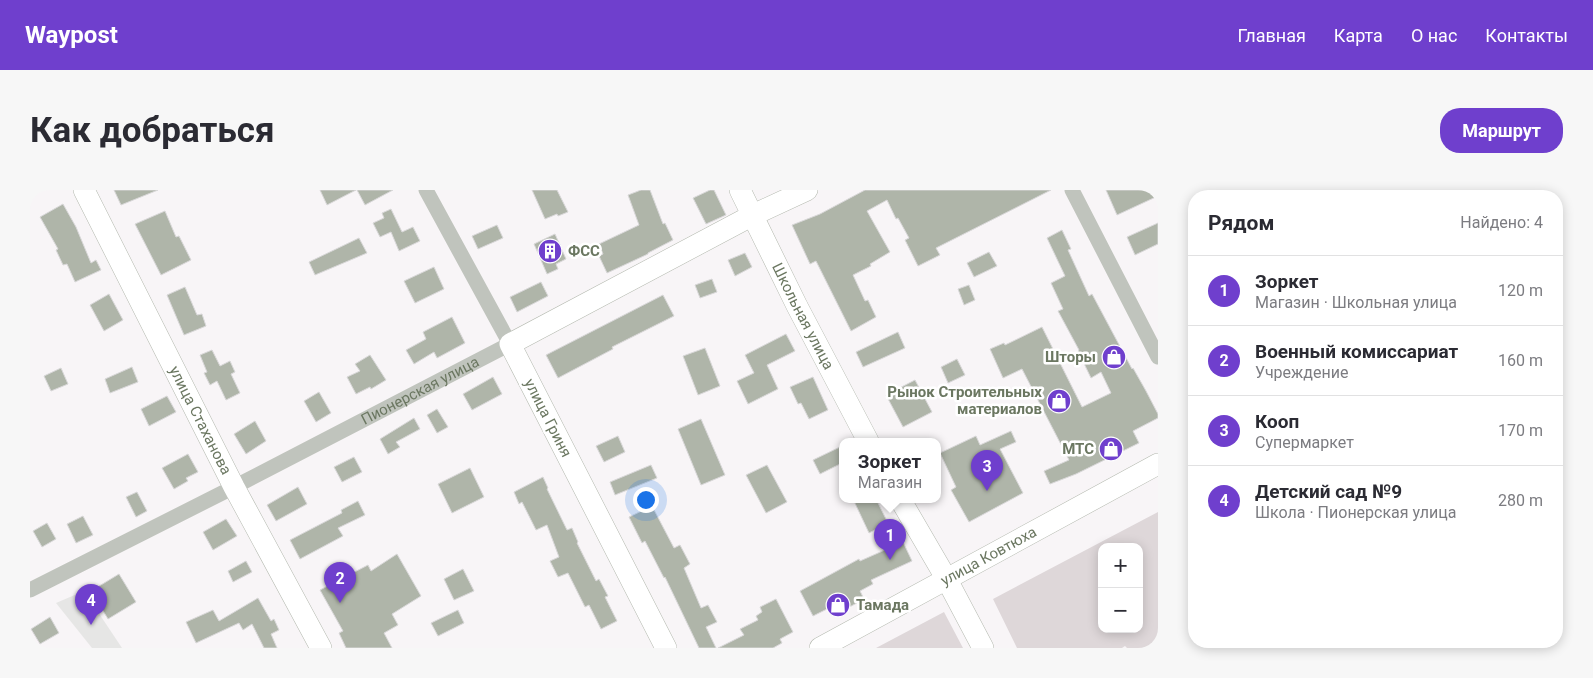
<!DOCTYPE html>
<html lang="ru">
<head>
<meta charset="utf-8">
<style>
  body { margin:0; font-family:Roboto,sans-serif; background:#f7f7f7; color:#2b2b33 }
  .controls { position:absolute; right:15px; bottom:15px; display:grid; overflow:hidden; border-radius:10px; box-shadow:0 2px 12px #0003 }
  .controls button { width:45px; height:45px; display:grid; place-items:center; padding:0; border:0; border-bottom:1px solid #e1e1e2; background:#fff; color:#2b2b33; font:25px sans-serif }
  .you { position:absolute; left:615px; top:309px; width:18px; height:18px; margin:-12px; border:4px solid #fff; border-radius:50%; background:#1a73e8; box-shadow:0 0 0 8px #1a73e833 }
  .badge { display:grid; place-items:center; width:32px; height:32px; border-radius:50%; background:#6f3fcd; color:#fff; font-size:16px; font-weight:700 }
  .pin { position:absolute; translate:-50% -41px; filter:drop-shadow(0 1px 2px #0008) }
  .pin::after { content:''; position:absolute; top:26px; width:18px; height:15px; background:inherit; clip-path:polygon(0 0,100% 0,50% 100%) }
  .popup { position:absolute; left:809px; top:248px; width:102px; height:65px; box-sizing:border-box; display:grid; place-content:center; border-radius:10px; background:#fff; filter:drop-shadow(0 1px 4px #0005); font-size:16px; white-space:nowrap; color:#7c7c81 }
  .popup b { font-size:19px; color:#2b2b33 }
  .popup::after { content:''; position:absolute; left:50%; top:100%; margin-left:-10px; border:10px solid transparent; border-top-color:#fff }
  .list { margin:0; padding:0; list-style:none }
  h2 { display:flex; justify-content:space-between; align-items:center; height:65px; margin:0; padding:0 20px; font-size:21px }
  h2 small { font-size:16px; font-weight:400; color:#7c7c81 }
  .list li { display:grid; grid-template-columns:32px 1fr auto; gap:15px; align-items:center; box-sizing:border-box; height:70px; padding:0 20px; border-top:1px solid #e1e1e2 }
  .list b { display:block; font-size:19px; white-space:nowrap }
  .list p { margin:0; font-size:16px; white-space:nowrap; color:#7c7c81 }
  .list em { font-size:16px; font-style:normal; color:#7c7c81 }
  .map { position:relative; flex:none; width:1128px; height:458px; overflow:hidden; border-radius:20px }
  header { display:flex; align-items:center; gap:30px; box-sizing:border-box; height:70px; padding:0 25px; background:#6f3fcd; color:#fff }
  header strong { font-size:24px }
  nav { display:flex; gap:28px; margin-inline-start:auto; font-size:18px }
  .intro { display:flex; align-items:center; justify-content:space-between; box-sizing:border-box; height:120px; padding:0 30px }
  h1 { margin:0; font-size:35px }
  .button { padding:12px 22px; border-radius:20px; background:#6f3fcd; color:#fff; font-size:18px; font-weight:700 }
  main { display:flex; gap:30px; padding:0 30px }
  aside { flex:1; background:#fff; border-radius:20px; box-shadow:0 2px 12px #0003 }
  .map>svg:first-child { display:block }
</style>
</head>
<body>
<header>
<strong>Waypost</strong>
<nav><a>Главная</a><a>Карта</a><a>О нас</a><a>Контакты</a></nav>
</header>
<div class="intro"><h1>Как добраться</h1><a class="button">Маршрут</a></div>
<main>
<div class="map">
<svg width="1128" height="458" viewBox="0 0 1128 458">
  <rect width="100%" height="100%" fill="#f8f5f7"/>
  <path fill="#e6e6e5" d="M54 401 92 458H62L26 413Z"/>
  <path fill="#ded7d9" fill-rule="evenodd" d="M1128 322V458H1097L1095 456 1092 458H987L963 409ZM1072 357H1109V439H1072Z
    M914 422 933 458H846Z"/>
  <path fill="#afb5a9" stroke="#d9d8d9" d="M84 0H128L91 15Z
    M290 0H326L297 15Z
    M327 0H363L335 15Z
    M502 0H527L538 22 528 26 527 24 515 29Z
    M611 0H620L633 34 635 33 643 50 618 63V64L577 83 569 66 573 64 569 54 609 35 598 5Z
    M680 0H684L696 25 676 34 663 8Z
    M835 0H1021L906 58 910 65 888 76 875 50 879 48 868 28 866 29 857 10 837 21 860 62 840 74 841 76 823 85 835 111 838 110 846 127 821 141 786 71 780 74 762 35 790 24Z
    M1076 0H1128V6L1087 25Z
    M33 14 46 37 61 73 66 70 71 80 45 92 37 74 33 75 26 60 28 59 10 27Z
    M361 19 372 42 383 37 390 51 369 61 361 42 350 47 343 33 354 28 352 23Z
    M135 21 146 47 149 46 161 70 131 85 105 34Z
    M1128 33V54L1105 65 1097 47Z
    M467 35 473 48 448 59 442 46Z
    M1032 40 1041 59 1038 60 1059 106 1062 104 1102 179 1103 178 1116 201 1128 224V228L1103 241 1109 253 1046 284 1020 294 1014 281 1039 270 992 179 973 188 960 159 974 153 975 155 1012 137 1052 217 1081 203 1071 182 1061 188 1048 161 1049 160 1028 121 1033 119 1021 93 1035 86 1017 48Z
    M525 44 536 69 526 74 528 79 517 84 504 54Z
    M329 48 337 63 285 85 279 72Z
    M959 62 967 76 944 87 937 73Z
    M715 63 722 77 705 86 698 70Z
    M404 77 414 99 385 113 374 91Z
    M682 89 687 102 670 108 665 95Z
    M511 92 518 106 487 122 480 107Z
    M939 95 945 110 934 115 928 99Z
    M155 97 167 125 172 124 176 136 154 145 137 105Z
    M79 104 93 130 74 141 60 115Z
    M633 105 644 126 582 157 583 159 528 188 516 165Z
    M422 127 435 153 407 168 404 162 384 174 376 160 396 149 393 142Z
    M868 142 875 158 833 177 826 162Z
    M756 144 765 161 737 175 748 199 718 214 707 191 724 183 715 165Z
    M675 158 690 196 668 205 653 166Z
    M182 160 190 176 200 171 205 182 201 184 210 203 196 210 187 191 180 195 174 183 177 182 170 165Z
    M340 165 356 190 341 199 340 197 326 204 317 187 330 181 325 174Z
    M927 169 935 185 918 193 911 177Z
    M102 177 108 192 80 203 75 189Z
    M31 178 38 194 21 201 14 186Z
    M463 187 472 204 442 220 433 204Z
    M783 187 798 220 779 229 771 213 768 214 760 197Z
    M885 190 902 222 873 237 856 205Z
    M289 202 301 223 286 232 274 211Z
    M137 206 146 222 119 236 111 219Z
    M407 219 418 237 407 243 397 225Z
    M384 228 390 239 366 252 370 257 358 264 350 249Z
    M671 229 695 285 671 295 648 239Z
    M225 231 236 251 216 264 204 244Z
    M981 241 986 252 970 259 993 303 939 332 921 300 926 297 910 263 946 246 950 255Z
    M588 246 595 262 574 272 566 256Z
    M812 256V273L790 284 783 270Z
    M158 264 168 282 156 288 158 291 144 299 132 278Z
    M324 267 332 282 312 292 304 277Z
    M621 275 627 288 585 305 580 292Z
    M737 275 757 312 736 323 716 285Z
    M440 278 454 307 422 323 408 294Z
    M513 287 518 298 517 299 537 340 542 338 548 352 547 353 566 391 569 389 578 406 575 407 587 431 571 439 559 415 555 417 538 383 528 387 520 371 529 367 517 335 506 340 492 312 489 314 484 302Z
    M268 297 277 314 246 331 237 315Z
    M107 302 117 321 106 327 96 307Z
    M823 309H846L858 333 839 343Z
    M328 311 335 325 308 338 313 346 270 369 260 350 312 323 311 320Z
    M622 316 644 358 650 355 660 374 654 378 671 418 678 415 687 432 676 437 686 458H669L635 387 634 388 615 351 612 353 599 327Z
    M53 326 63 345 46 353 37 334Z
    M196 329 207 346 183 360 173 342Z
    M17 333 26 349 12 357 3 341Z
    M873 352 882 371 841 390 843 394 830 401 834 409 805 425 801 417 783 426 770 401 829 369 830 371Z
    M367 364 391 406 362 424 368 435 354 443 362 458H316L309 443 313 441 290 400 338 375 341 381Z
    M216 371 222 382 203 392 198 381Z
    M433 379 444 401 424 410 414 389Z
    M89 384 106 412 78 429 61 401Z
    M228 408 241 431 244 429 249 440 241 444 247 458H234L222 434 213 440 209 433 166 453 156 432 183 420 189 431Z
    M746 409 763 442 750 449 752 453 743 458H688L714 445 710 439 728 430 726 426 732 422 730 417Z
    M428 420 434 433 408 446 401 433Z
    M20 427 29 443 10 454 1 439Z"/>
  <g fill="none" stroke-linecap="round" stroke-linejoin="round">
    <g stroke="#b4b9af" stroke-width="22">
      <g id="secondary">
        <path id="s2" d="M54 0 204 297 291 458"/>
        <path id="s3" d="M710 0 767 116 838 251"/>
        <path d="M870 309 916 388 953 458"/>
        <path d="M636 458 480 154 723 25 777 0"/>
        <path id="s4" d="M790 458 1128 274"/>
      </g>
    </g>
    <g stroke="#c0c4bd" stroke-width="15">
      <path d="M1042 0 1128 167"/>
      <path id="s1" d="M0 400 204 297 480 154 396 0"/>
    </g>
    <use href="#secondary" stroke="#fff" stroke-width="21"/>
  </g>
  <defs>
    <g id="building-disc" transform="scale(1.25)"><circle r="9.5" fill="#6f3fcd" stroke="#fff"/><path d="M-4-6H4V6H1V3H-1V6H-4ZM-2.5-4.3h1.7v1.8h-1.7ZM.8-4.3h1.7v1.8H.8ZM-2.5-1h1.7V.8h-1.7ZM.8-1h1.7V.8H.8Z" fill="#fff"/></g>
    <g id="shop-disc" transform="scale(1.25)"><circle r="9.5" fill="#6f3fcd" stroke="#fff"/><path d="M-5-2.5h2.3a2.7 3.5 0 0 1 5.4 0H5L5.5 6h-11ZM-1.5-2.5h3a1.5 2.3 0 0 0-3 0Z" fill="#fff"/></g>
  </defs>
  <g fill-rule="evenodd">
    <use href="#building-disc" x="520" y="61"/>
    <use href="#shop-disc" x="1084" y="167"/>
    <use href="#shop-disc" x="1029" y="211"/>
    <use href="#shop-disc" x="1081" y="259"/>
    <use href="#shop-disc" x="808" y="415"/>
  </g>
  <g text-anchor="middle" stroke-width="5" stroke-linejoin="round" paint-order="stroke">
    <g font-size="15" font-weight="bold" fill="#6b7761" stroke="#fff" text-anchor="end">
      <text x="538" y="66" text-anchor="start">ФСС</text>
      <text x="1066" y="172">Шторы</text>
      <text x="1012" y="207">Рынок Строительных<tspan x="1012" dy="17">материалов</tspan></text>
      <text x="1064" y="264">МТС</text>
      <text x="826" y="420" text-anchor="start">Тамада</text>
    </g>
    <g font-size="15" fill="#6b7761" stroke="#fff">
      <text dy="5" stroke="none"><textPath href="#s3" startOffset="141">Школьная улица</textPath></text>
      <text dy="5" stroke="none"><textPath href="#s1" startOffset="438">Пионерская улица</textPath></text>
      <text transform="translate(518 228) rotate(63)" y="5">улица Гриня</text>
      <text dy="5" stroke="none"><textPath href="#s2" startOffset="258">улица Стаханова</textPath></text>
      <text dy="5" stroke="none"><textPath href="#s4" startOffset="192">улица Ковтюха</textPath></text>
    </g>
  </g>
</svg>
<div class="controls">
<button>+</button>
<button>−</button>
</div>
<div class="you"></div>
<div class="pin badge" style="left:860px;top:370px">1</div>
<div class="popup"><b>Зоркет</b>Магазин</div>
<div class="pin badge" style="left:310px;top:413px">2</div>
<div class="pin badge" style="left:957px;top:301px">3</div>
<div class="pin badge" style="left:61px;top:435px">4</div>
</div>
<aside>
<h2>Рядом<small>Найдено: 4</small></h2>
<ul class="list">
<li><span class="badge">1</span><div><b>Зоркет</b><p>Магазин · Школьная улица</p></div><em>120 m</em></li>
<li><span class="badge">2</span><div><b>Военный комиссариат</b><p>Учреждение</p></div><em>160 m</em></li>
<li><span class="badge">3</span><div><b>Кооп</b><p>Супермаркет</p></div><em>170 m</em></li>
<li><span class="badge">4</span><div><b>Детский сад №9</b><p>Школа · Пионерская улица</p></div><em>280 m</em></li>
</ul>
</aside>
</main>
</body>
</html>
